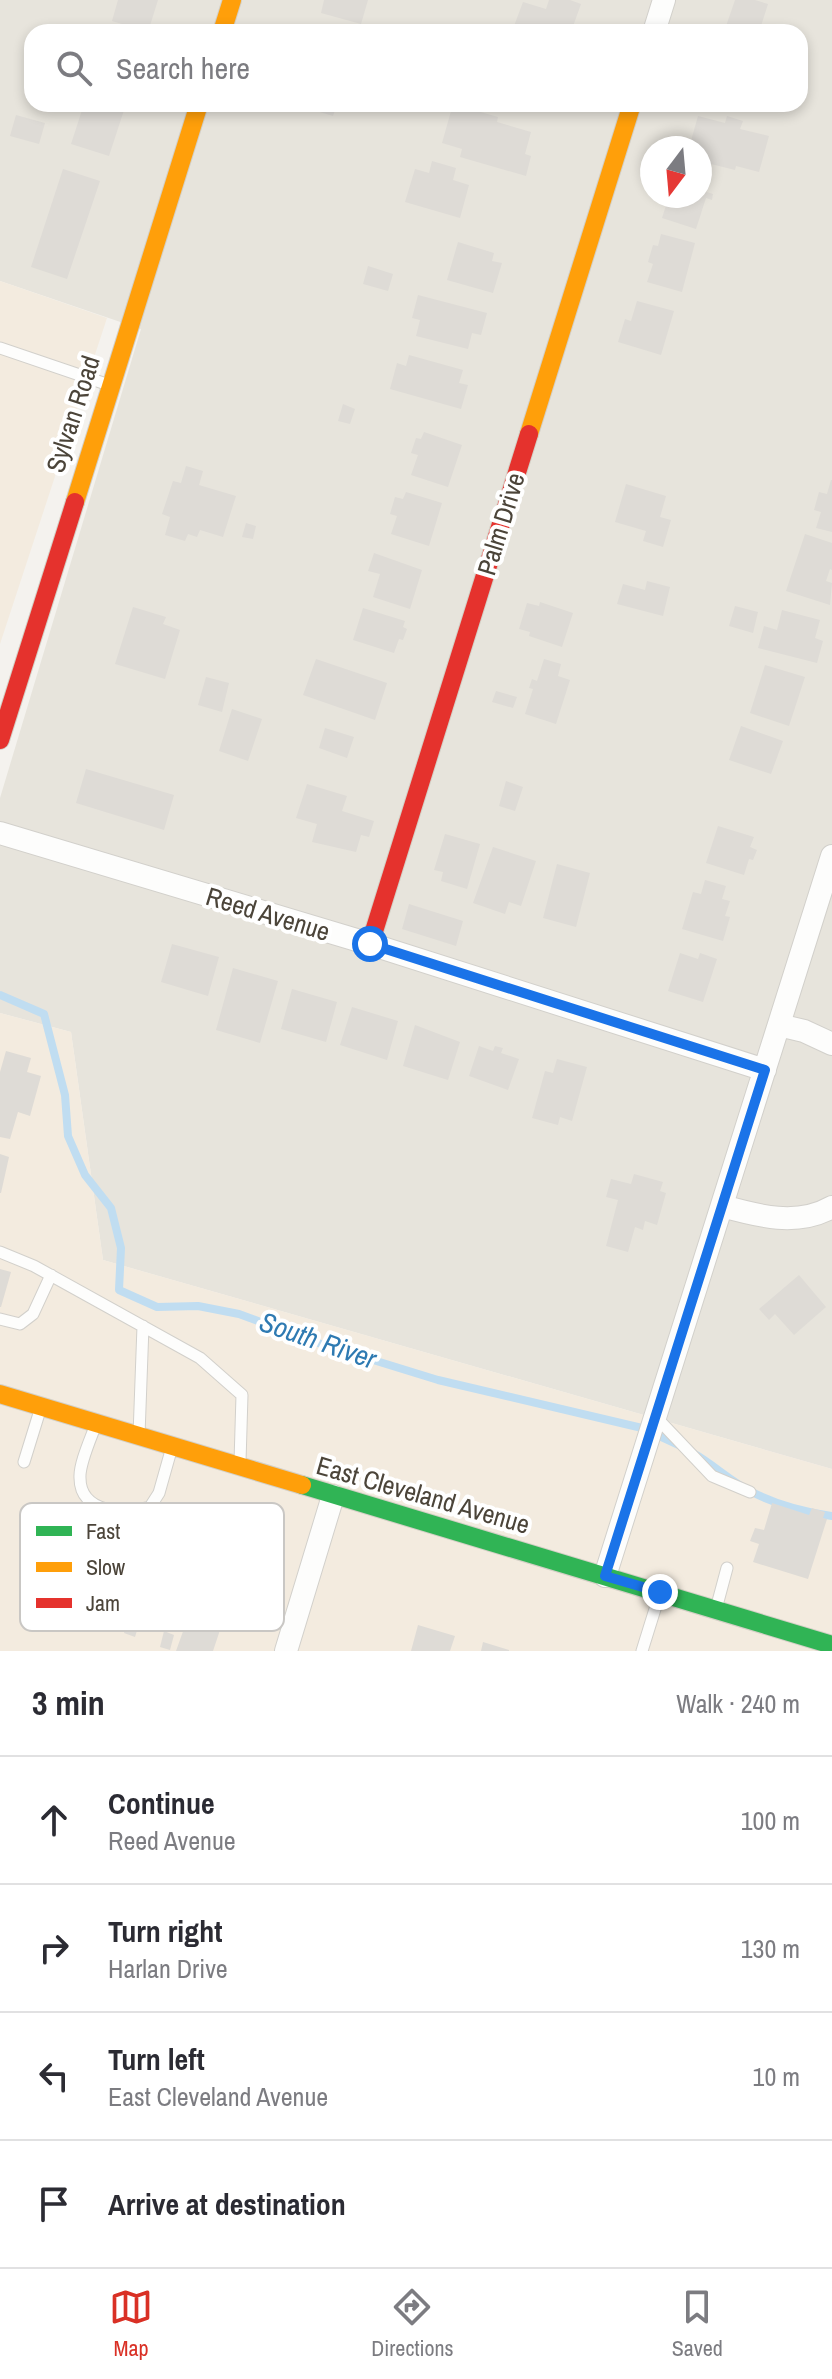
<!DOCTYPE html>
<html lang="en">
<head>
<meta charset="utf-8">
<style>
  body { margin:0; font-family:"Archivo Narrow",sans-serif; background:#f2f2f3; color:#2b2b33 }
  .compass { position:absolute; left:640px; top:136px; width:72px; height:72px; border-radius:50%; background:#fff; box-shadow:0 4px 12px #0003; rotate:196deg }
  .stop { position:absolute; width:24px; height:24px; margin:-18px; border:6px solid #1a73e8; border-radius:50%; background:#fff }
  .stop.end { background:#1a73e8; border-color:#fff; box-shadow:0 2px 8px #0008 }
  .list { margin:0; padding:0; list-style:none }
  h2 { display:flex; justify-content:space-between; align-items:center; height:104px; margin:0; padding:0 32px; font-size:34px }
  h2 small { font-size:26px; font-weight:400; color:#7c7c81 }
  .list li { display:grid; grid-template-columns:52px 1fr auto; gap:24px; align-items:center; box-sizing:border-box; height:128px; padding:0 32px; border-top:2px solid #e1e1e2 }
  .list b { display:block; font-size:30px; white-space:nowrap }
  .list p { margin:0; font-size:26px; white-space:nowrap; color:#7c7c81 }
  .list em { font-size:26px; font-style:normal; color:#7c7c81 }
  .icon { flex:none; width:44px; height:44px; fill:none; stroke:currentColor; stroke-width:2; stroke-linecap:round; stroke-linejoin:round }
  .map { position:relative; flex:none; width:832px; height:1651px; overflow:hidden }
  .search { position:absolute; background:#fff; box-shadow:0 4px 12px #0003; left:24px; right:24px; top:24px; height:88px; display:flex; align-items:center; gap:20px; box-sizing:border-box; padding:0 28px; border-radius:24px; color:#7c7c81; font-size:30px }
  .sheet { height:616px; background:#fff }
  nav { display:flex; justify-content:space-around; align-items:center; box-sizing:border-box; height:112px; border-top:2px solid #e1e1e2; background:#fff; font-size:22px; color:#7c7c81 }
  nav a { display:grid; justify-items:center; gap:4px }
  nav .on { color:#d93025 }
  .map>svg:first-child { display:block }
</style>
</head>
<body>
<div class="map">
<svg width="832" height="1651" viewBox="0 0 832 1651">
  <rect width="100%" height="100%" fill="#f4f2ee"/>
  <path fill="#e7e4dc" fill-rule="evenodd" d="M0 0H832V1469L103 1260 71 1032 0 1013V798L141 329 0 281ZM32 32H800V104H32ZM652 148H700V196H652Z"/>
  <path fill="#f3ebdf" d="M0 281 107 318 0 644Z
    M0 1013 71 1032 103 1260 832 1469V1651H0Z"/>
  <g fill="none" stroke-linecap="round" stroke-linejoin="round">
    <path stroke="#c0ddf1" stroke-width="8" d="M0 995 44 1014 65 1095 68 1136 85 1175 111 1208 121 1248 119 1290 157 1307 198 1306 239 1314 318 1343 438 1380 642 1428 681 1446
      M693 1453C713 1464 731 1482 752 1492 777 1505 805 1512 832 1516"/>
  </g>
  <path fill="#dedbd6" d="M118 0H158L148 32 112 21Z
    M324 0H368L361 24 321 13Z
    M549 0H570L581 4 571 32H532L514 26 523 2 546 9Z
    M735 0H755L768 4 759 32H724Z
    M84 104H126L109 156 71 144Z
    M293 104H337L333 116Z
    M453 104 498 117 497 122 531 132 525 154 531 156 526 176 460 157 462 149 442 143Z
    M530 104H559L557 112Z
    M16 115 45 123 39 144 10 136Z
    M698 116 725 123 727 116 743 121 740 129 769 136 759 172 736 166 735 170 707 163 708 159 700 156V148H689Z
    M432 161 456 168 453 180 469 185 460 218 405 202 415 169 429 173Z
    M63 169 100 181 67 279 31 267Z
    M700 190 713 194 712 200 706 198 696 229 662 218 669 196H700Z
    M661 234 695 243 682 292 647 282 653 264 648 262 653 245 658 246Z
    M458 242 494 253 492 261 502 263 493 293 447 280Z
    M368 266 393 274 388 291 363 284Z
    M418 295 487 313 481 335 472 333 468 349 416 336 420 320 412 318Z
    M637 301 674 311 661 355 618 342 625 319 631 321Z
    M409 355 463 370 459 383 468 385 461 409 390 389 397 363 406 366Z
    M343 404 355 409 350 424 338 421Z
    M424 432 462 445 448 487 411 475 418 455 411 453 416 438 421 439Z
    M186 466 203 471 199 485 236 496 223 537 200 530 197 537 188 534 185 541 165 535 170 517 162 514 173 481 181 483Z
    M831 480H832V532L816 528 821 512 814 510 819 492 827 494Z
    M626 484 666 496 660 517 671 520 663 547 643 541 646 531 615 522Z
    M406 492 442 503 429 546 391 534 397 516 390 514 395 497 403 499Z
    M246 523 256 526 253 539 242 537Z
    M805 534 832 543V570L830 569 826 581 832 583 830 605 786 591Z
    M374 553 422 570 410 609 373 597 380 574 368 571Z
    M647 581 670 587 663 616 617 604 623 584 645 590Z
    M540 602 573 613 562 647 529 636 530 632 519 629 527 603 539 606Z
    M735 606 758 612 753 633 729 626Z
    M133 607 166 617 163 624 180 630 165 679 115 664Z
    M363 608 405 621 403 627 407 629 403 640 399 639 394 653 353 640Z
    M782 610 820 620 815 638 823 641 817 663 758 648 764 626 777 630Z
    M316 659 387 683 375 720 303 695Z
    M544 659 561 664 558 676 570 680 556 724 525 714 533 689 529 688 532 679 537 681Z
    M765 665 805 677 789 726 750 713Z
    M206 677 229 683 222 712 198 705Z
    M496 691 517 697 513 708 492 702Z
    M232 709 262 719 248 761 219 751Z
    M741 726 783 741 771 774 729 760Z
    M325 728 354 737 347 758 319 748Z
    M86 769 174 795 164 830 76 803Z
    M506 781 523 787 515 811 499 806Z
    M307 784 347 796 342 811 374 821 369 837 361 835 356 852 312 842 317 824 296 818Z
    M718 826 754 837 750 847 757 850 753 860 749 859 744 875 706 863Z
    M445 834 480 844 467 889 441 881 443 872 434 870Z
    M493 847 536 861 521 906 509 902 505 914 473 903Z
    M557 864 590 873 576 927 543 918Z
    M705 880 726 886 722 899 730 901 725 916 730 917 723 941 682 929 693 892 701 894Z
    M409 904 463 921 456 946 402 929Z
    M172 944 219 957 208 996 161 982Z
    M680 953 698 959 700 953 717 959 703 1002 668 991Z
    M233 968 278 981 260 1043 216 1030Z
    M292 989 337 1002 326 1042 281 1029Z
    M352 1007 398 1021 387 1060 340 1045Z
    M415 1025 460 1042 448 1080 403 1066Z
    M479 1046 493 1051 495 1046 503 1048 501 1053 519 1059 508 1090 469 1076Z
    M6 1051 31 1058 27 1072 41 1076 30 1116 18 1112 10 1139 0 1137V1072Z
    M557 1059 587 1067 572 1121 560 1117 558 1125 532 1118 545 1071 553 1073Z
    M0 1154 9 1157 1 1193H0Z
    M634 1174 663 1182 660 1191 666 1193 657 1225 645 1221 643 1230 635 1227 628 1252 606 1246 618 1200 606 1197 611 1179 631 1184Z
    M0 1269 11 1272 1 1307H0Z
    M799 1275 826 1307 794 1335 775 1314 769 1320 759 1309Z
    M772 1503 809 1515 812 1508 825 1512 823 1518 827 1519 808 1579 753 1562 759 1544 750 1541 755 1528 764 1530Z
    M191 1609 223 1621 213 1651H176Z
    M129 1617 140 1621 135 1637 124 1633Z
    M418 1625 455 1636 450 1651H411Z
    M164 1631 174 1635 170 1650 160 1647Z
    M483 1642 509 1650V1651H481Z"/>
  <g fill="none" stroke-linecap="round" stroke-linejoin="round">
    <g stroke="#d2d0cb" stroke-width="13">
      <path id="lane" d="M0 348 109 385
        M0 1252 34 1266 200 1358 242 1395 240 1462
        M0 1319 20 1324 33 1314 51 1275
        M655 1416 712 1476 750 1492
        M96 1424C91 1438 79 1464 80 1478 80 1514 126 1515 150 1507L159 1493 172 1447
        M139 1435 143 1326
        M24 1462 41 1407
        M716 1609 727 1568
        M642 1651 660 1593"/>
    </g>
    <g stroke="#d2d0cb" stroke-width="24">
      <path id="street" d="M654 32 664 0
        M0 833 370 944 765 1070
        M779 1025 804 1031 832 1044
        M722 1206C758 1216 797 1227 832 1207
        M605 1576 832 856
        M286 1651 333 1496"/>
    </g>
    <g stroke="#d3cfc5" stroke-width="20">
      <path id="fast" d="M302 1485 832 1645"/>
    </g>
    <g stroke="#d3cfc5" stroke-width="20">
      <path id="slow" d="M222 32 232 0
        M529 434 632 104
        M75 502 199 104
        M0 1394 302 1485"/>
    </g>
    <g stroke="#d3cfc5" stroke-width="20">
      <path id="jam" d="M0 740 75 502
        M370 944 529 434"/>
    </g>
    <use href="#lane" stroke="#fdfdfc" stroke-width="11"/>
    <use href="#street" stroke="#fdfdfc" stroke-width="22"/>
    <use href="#fast" stroke="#30b455" stroke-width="18"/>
    <use href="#slow" stroke="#ff9f0a" stroke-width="18"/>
    <use href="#jam" stroke="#e5322d" stroke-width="18"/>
  </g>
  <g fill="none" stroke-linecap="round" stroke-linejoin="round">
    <path stroke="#1a73e8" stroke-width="10" d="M370 944 765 1070 605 1576 660 1592"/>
  </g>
  <g text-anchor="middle" stroke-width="8" stroke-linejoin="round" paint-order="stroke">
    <g font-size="26" fill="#4b4439" stroke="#fff">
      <text transform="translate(73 414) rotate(-72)" y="9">Sylvan Road</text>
      <text transform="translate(501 524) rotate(-73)" y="9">Palm Drive</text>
      <text transform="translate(268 914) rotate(17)" y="9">Reed Avenue</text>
      <text transform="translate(423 1495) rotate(16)" y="9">East Cleveland Avenue</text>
    </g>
    <g font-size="28" font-style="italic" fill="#2e7ab2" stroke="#fff">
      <text transform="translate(318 1340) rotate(19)" y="10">South River</text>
    </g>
  </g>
  <rect x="20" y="1503" width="264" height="128" rx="12" fill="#fff" stroke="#c9c7c4" stroke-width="2"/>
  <rect x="36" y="1526" width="36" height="10" fill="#30b455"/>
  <rect x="36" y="1562" width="36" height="10" fill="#ff9f0a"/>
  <rect x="36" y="1598" width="36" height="10" fill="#e5322d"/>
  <g font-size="22" fill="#4b4439">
    <text x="86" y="1539">Fast</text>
    <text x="86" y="1575">Slow</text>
    <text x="86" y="1611">Jam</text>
  </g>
</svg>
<svg class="compass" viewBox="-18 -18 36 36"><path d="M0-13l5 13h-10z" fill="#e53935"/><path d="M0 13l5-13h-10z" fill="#7c7c81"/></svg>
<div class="stop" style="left:370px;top:944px"></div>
<div class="stop end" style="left:660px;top:1592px"></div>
<div class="search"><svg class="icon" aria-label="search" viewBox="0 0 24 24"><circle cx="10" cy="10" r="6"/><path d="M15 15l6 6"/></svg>Search here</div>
</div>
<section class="sheet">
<h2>3 min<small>Walk · 240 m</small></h2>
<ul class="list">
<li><svg class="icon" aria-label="ahead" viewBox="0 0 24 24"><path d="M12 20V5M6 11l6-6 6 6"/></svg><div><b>Continue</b><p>Reed Avenue</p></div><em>100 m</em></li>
<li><svg class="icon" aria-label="right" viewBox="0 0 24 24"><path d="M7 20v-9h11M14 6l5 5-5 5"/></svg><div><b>Turn right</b><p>Harlan Drive</p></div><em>130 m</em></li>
<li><svg class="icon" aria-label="left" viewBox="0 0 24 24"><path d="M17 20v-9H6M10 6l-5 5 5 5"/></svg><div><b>Turn left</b><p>East Cleveland Avenue</p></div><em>10 m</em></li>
<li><svg class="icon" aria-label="arrive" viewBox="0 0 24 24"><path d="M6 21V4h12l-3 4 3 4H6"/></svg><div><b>Arrive at destination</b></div></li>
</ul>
</section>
<nav>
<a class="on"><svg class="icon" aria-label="map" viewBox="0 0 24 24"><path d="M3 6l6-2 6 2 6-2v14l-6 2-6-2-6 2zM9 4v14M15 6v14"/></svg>Map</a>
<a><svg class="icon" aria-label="directions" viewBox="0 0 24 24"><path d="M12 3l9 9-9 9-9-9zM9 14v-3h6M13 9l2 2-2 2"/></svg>Directions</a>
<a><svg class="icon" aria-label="saved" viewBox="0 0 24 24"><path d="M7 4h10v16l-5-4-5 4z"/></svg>Saved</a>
</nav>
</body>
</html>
